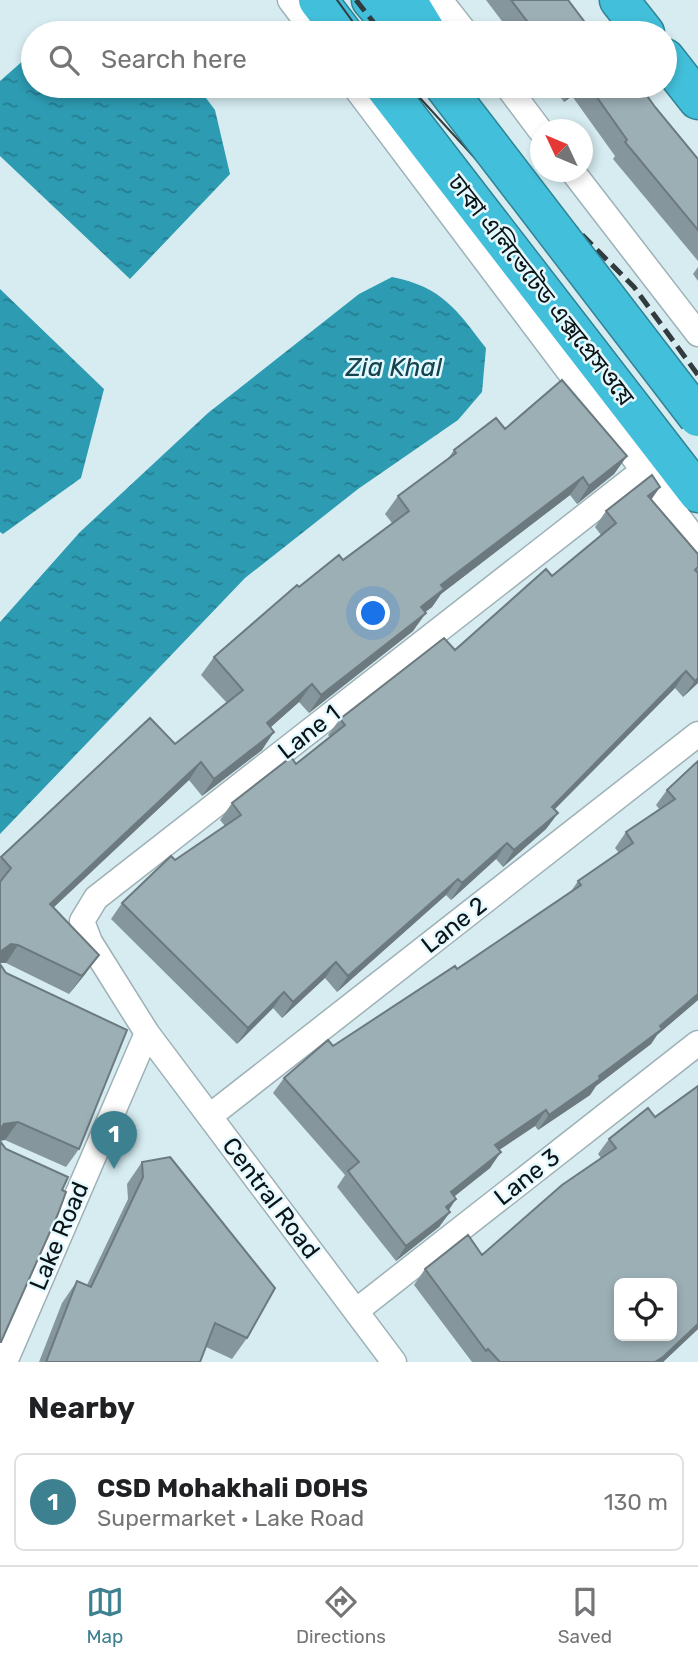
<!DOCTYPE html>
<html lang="en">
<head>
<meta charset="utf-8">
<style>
  body { margin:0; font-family:Rubik,"Noto Sans Bengali",sans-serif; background:#f6f6f6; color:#202124 }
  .controls { position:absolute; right:21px; bottom:21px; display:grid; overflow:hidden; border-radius:10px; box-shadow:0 4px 10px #0003 }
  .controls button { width:63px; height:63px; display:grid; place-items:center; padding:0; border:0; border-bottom:2px solid #e0e0e0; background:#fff; color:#202124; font:35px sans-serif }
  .compass { position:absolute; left:530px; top:119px; width:63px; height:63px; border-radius:50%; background:#fff; box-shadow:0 4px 10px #0003; rotate:314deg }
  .you { position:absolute; left:374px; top:614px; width:24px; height:24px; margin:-18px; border:5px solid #fff; border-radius:50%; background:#1a73e8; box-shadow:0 0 0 10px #1a73e833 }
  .badge { display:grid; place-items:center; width:46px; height:46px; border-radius:50%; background:#3d8190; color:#fff; font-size:23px; font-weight:700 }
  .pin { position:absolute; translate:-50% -58px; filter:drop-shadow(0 2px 4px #0008) }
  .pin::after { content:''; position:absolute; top:37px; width:24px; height:21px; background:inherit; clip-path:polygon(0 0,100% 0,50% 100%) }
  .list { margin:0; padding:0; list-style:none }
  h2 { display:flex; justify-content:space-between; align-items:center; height:91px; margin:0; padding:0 28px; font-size:30px }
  h2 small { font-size:23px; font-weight:400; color:#757577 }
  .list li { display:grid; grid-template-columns:46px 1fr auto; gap:21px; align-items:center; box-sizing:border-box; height:98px; margin:0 14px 14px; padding:0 14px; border:2px solid #e0e0e0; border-radius:10px }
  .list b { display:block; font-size:26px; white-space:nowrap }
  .list p { margin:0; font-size:23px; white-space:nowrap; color:#757577 }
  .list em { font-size:23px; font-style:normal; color:#757577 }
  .icon { flex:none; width:38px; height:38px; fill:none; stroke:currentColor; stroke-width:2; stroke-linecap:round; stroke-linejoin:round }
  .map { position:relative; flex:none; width:698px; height:1362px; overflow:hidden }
  .search { position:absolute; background:#fff; box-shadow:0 4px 10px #0003; left:21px; right:21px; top:21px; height:77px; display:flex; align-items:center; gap:18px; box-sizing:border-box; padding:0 24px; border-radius:38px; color:#757577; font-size:26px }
  .sheet { height:203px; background:#fff }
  nav { display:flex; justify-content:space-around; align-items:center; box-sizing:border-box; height:98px; border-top:2px solid #e0e0e0; background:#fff; font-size:19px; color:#757577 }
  nav a { display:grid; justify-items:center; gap:4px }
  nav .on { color:#3d8190 }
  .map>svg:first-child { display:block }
</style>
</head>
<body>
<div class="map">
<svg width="698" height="1362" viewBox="0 0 698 1362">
  <defs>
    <pattern id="water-ripples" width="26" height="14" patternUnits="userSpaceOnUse" patternTransform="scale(1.75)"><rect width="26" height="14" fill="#2d9bb2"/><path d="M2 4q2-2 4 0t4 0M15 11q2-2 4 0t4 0" fill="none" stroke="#257d90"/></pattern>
  </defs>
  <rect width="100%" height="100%" fill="#d6ecf1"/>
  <path fill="url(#water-ripples)" d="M33 52V86H197L215 110 230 174 130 279 0 156V81Z
    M392 277C442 287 456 309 486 348L482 392 458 420 358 489 245 578 0 834V622L80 532 208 413 359 294Z
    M0 289 104 389 81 478 3 534 0 532Z"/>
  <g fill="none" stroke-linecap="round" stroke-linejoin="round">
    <g stroke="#9db1b6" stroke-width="27">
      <path id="street" d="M290 0 315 33
        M440 0 466 33
        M354 86 698 543
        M507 86 540 130
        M573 172 698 334
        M210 1116 698 734
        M356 1311 698 1043
        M5 1362 147 1033
        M394 1362 147 1033 90 942 82 921 96 898 645 469"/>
    </g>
    <g stroke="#2f8395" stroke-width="41">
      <path id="highway" d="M318 0 343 33
        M371 0 399 33
        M407 0 427 33
        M619 0 645 33
        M665 58 698 100
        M384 86 698 493"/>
    </g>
    <use href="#street" stroke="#fff" stroke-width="24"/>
    <use href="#highway" stroke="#42bfda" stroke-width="38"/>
    <path stroke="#323c3e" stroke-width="2" d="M337 0 361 33
      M409 86 610 306 698 426"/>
    <path stroke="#323c3e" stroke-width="5" stroke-dasharray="14 7" stroke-linecap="butt" d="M356 0 382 33
      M434 86 634 287 698 375"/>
    <g stroke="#2f8395" stroke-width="41" stroke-linecap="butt">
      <path id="highway-bridge" d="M444 86 698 417"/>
    </g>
    <use href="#highway-bridge" stroke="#42bfda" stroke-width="38"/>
  </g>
  <path fill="#85969c" d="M486 0H568L593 33H511Z
    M552 86H640L655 107 698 159V261L613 159 615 156 572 96 564 102Z
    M698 267V281L693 274Z
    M505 429 627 456 614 474 577 504 570 495 441 594 432 607 425 612 413 631 309 713 299 702 271 727 262 750 202 796 189 780 53 908 86 973 69 994 6 963H0V859L1 857 175 744 227 703 201 675 214 657 299 587 343 560 392 523 385 514 398 496 447 460 454 450Z
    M660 487 651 499 698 554V571L697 572 698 683 683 697 675 688 555 809 558 813 546 829 503 867 496 859 451 900 446 895 337 992 325 978 282 1018 273 1008 237 1044 111 919 122 903 175 860 225 826 220 820 232 803 296 764 330 737 328 735 340 719 455 650 552 576 601 535 595 527 606 511Z
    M698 761V1000L657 1035 651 1044 596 1086 590 1095 538 1130 535 1126 499 1150 490 1168 454 1196 456 1199 449 1210 450 1212 439 1227 396 1261 337 1187 345 1175 273 1093 284 1078 333 1046 457 969 570 893 578 881 619 853 615 848 626 832 660 810 656 805 667 790Z
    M0 964 79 1149 66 1167 5 1140Z
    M648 1108 698 1329 663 1362H472L414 1285 425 1269 482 1255 601 1158 598 1154 609 1139Z
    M142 1162 247 1338 232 1359 206 1347 200 1362H39L62 1303 77 1281 87 1285 128 1199 127 1184Z"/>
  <path fill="#6c7a7f" d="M575 86H579L572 96 564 102Z
    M627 456 614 474 577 504 589 486Z
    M583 477 570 495 441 594 432 607 408 625 421 607 441 585Z
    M660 487 649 503 648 496Z
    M426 613 413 631 309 713 321 695Z
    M686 671 675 688 541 823 552 807Z
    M698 678V683L683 697 695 681Z
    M312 684 299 702 255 741 267 723Z
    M274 732 262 750 202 796 214 779Z
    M201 762 189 780 38 922 50 904Z
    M558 813 546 829 503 867 514 850Z
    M507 843 496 859 451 900 462 883Z
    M458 879 446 895 337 992 348 976Z
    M11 944 18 945 6 963H0V952Z
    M99 955 86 973 69 994 82 976Z
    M336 962 325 978 282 1018 293 1002Z
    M284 992 273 1008 237 1044 248 1028Z
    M698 994V1000L657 1035 651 1044 596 1086 590 1095 538 1130 549 1115 660 1026Z
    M546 1110 535 1126 484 1160 495 1145Z
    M18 1122 5 1140 0 1141V1129L4 1124Z
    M501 1152 490 1168 440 1208 451 1192Z
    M456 1199 445 1215 446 1207Z
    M450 1212 439 1227 396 1261 406 1246Z
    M698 1324V1329L663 1362H655Z"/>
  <path fill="#9bafb5" stroke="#6c7a7f" stroke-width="2" fill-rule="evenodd" d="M511 0H568L593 33H536Z
    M589 86H640L655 107 698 159V230L625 142 627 140Z
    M562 380 627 456 589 486 583 477 441 585 444 589 421 607 426 613 321 695 312 684 267 723 274 732 214 779 201 762 50 904 99 955 82 976 18 945 11 944 0 952V882L11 868 1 857 150 718 175 744 243 690 214 657 297 585 299 587 339 555 343 560 409 511 398 496 456 453 454 450 496 418 505 429Z
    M652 475 660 487 648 496 698 554V567L695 570 698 573V678L695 681 686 671 552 807 558 813 514 850 507 843 462 883 458 879 348 976 336 962 293 1002 284 992 248 1028 122 903 171 856 175 860 241 815 232 803 291 757 296 764 345 725 340 719 444 638 455 650 546 569 552 576 616 523 606 511Z
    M698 761V994L660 1026 662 1029 599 1076 600 1079 549 1115 546 1110 495 1145 501 1152 451 1192 456 1199 446 1207 450 1212 406 1246 348 1171 359 1162 284 1078 328 1040 333 1046 455 966 457 969 581 885 578 881 633 843 626 832 675 799 667 790Z
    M0 964 6 973 127 1030 79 1149 18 1122 4 1124 0 1129Z
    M698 1086V1324L663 1357 655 1362H500L488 1349 486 1351 425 1269 468 1235 482 1255 562 1185 616 1148 609 1139 648 1108 655 1117ZM619 1283H672V1336H619Z
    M0 1141 6 1149 68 1177 62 1190 66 1192 58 1214 1 1342H0Z
    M170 1157 275 1288 247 1338 215 1323 200 1362H46L77 1281 91 1287 143 1177 142 1162Z"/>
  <g text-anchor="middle" stroke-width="5" stroke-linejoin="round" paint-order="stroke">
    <g font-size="24" fill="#0c1315" stroke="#e3f9ff">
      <text transform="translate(541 290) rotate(52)" y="8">ঢাকা এলিভেটেড এক্সপ্রেসওয়ে</text>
      <text transform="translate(309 732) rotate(-38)" y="8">Lane 1</text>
      <text transform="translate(454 925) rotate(-38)" y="8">Lane 2</text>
      <text transform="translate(527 1177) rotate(-38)" y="8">Lane 3</text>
      <text transform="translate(271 1198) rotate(53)" y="8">Central Road</text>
      <text transform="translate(59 1236) rotate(-67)" y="8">Lake Road</text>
    </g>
    <g font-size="26" font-style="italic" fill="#16444e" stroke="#e3f9ff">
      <text x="394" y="376">Zia Khal</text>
    </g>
  </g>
</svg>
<div class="controls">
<button><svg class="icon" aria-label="locate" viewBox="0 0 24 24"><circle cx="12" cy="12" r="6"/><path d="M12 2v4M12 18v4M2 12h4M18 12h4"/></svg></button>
</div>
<svg class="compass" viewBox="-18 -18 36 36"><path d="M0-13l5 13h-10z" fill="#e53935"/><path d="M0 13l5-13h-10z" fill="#757577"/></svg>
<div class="you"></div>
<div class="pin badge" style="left:114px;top:1169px">1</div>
<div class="search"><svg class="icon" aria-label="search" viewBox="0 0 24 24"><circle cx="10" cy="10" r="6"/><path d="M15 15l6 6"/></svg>Search here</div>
</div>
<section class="sheet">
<h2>Nearby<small></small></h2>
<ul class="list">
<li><span class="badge">1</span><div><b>CSD Mohakhali DOHS</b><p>Supermarket · Lake Road</p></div><em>130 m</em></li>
</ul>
</section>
<nav>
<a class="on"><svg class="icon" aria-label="map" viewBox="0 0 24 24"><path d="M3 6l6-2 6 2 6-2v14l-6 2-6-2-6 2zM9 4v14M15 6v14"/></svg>Map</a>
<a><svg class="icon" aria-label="directions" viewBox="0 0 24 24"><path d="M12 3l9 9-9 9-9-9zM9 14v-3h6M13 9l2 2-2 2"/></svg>Directions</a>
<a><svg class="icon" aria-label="saved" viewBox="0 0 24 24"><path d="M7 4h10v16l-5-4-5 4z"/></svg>Saved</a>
</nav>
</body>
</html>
